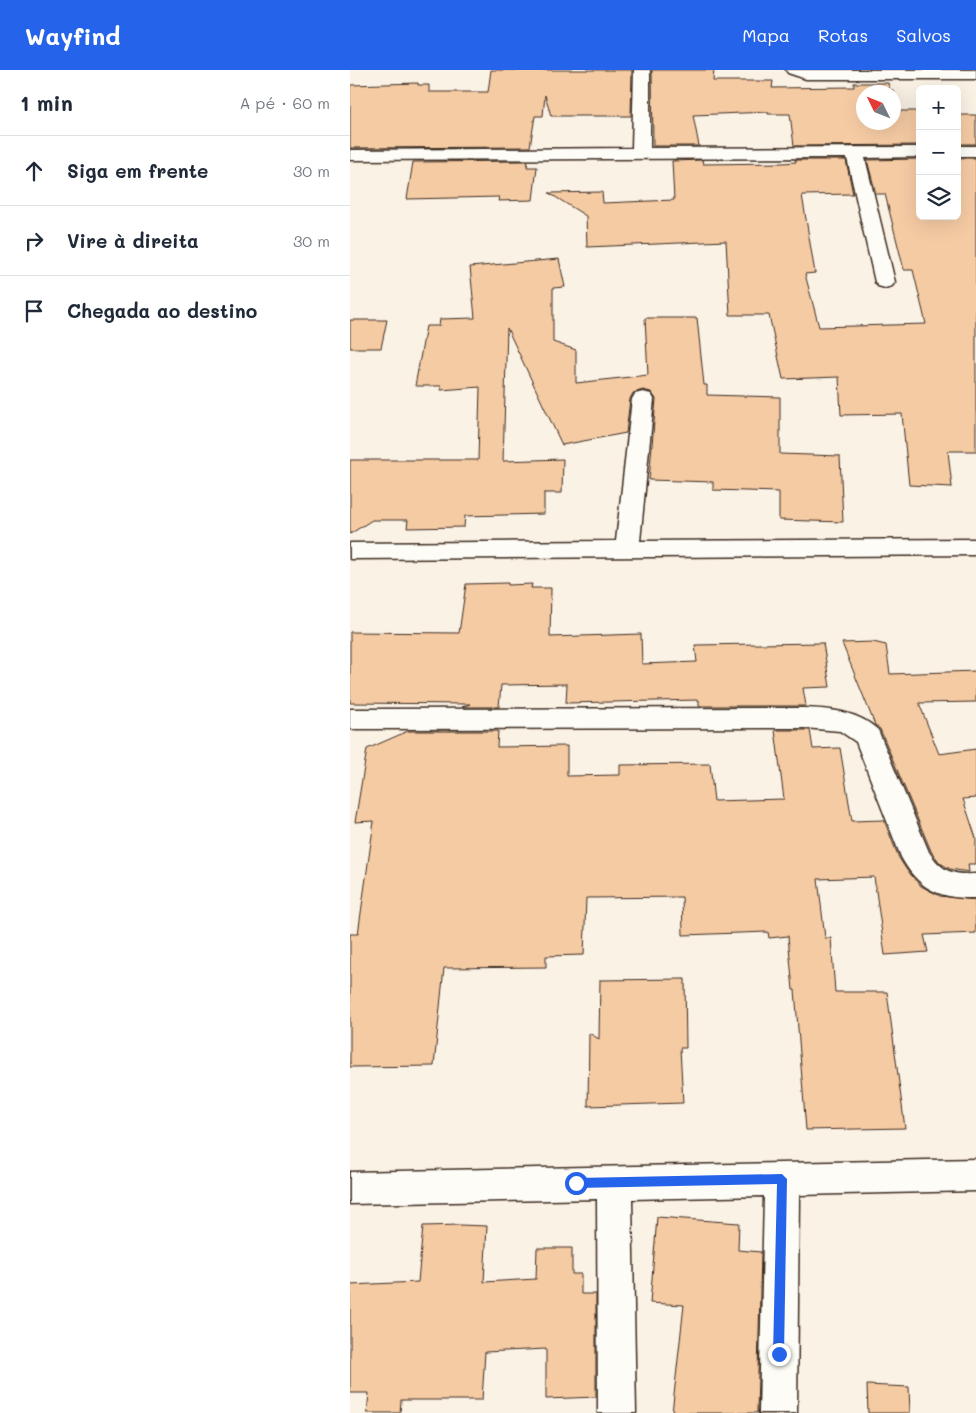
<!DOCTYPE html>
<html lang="pt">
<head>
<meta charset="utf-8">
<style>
  body { margin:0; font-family:Mali,sans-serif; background:#f2f2f3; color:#1f2937 }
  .controls { position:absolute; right:15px; top:15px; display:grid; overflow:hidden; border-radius:8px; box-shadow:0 5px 20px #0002 }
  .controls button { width:45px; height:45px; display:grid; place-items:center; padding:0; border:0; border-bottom:1px solid #e0e1e3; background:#fff; color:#1f2937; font:25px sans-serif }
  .compass { position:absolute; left:506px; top:15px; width:45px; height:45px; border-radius:50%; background:#fff; box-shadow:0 5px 20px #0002; rotate:313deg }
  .stop { position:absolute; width:15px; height:15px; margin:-11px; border:4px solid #2563eb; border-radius:50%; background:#fff }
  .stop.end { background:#2563eb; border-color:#fff; box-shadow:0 1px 5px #0008 }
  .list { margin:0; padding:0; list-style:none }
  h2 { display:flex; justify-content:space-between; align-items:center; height:65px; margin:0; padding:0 20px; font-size:21px }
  h2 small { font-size:16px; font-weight:400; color:#747a83 }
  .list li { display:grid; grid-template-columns:32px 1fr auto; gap:15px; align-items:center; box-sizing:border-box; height:70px; padding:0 20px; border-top:1px solid #e0e1e3 }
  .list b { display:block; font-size:19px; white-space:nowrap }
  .list em { font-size:16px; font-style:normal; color:#747a83 }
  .icon { flex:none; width:28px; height:28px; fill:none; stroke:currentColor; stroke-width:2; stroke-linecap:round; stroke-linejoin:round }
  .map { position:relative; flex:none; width:626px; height:1343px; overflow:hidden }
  header { display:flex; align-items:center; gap:30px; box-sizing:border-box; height:70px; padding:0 25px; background:#2563eb; color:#fff }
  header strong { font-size:24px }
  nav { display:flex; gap:28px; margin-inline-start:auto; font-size:18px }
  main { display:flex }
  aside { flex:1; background:#fff }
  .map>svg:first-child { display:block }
</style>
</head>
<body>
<header>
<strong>Wayfind</strong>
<nav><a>Mapa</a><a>Rotas</a><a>Salvos</a></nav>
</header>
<main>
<aside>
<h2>1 min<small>A pé · 60 m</small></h2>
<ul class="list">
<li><svg class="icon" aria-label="ahead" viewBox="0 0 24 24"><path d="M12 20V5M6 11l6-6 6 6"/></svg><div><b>Siga em frente</b></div><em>30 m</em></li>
<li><svg class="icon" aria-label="right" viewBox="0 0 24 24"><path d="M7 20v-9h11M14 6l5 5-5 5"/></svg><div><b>Vire à direita</b></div><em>30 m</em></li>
<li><svg class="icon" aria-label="arrive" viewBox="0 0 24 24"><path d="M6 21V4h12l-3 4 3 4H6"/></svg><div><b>Chegada ao destino</b></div></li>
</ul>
</aside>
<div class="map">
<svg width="626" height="1343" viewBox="0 0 626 1343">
  <rect width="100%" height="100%" fill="#fbf2e6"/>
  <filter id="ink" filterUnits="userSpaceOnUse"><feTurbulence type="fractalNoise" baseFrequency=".02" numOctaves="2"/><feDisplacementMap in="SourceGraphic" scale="10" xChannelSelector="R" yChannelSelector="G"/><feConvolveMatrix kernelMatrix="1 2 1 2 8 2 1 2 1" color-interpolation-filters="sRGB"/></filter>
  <g filter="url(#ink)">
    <path fill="#f5cba4" stroke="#3b2a1e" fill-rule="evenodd" d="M141 0H282L281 46H201L195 25 193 46H185L180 77 0 78V15L68 13V15H79V22H138Z
      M302 0H364L363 11H423L422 18 504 17V13H538L540 20H543L548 41H570V75L444 76 440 44H418V42L343 45 349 76H303ZM514 22H544V52H514Z
      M607 45H626V74H607Z
      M607 88H626V381H598L602 417 559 415 552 344 491 345 489 307 433 309 419 245H380L376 171 237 177 236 146 199 123 252 122 253 133 324 130 322 91 352 90 353 94 433 93 446 92 445 90H496L503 124 452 125 465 203 455 204 469 257 576 254 563 200H554L535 124H526L517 90 570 89V146H607Z
      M178 91 177 97H187L183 130 148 131 149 127 57 129 63 92Z
      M209 189 215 217 203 218V272L226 280V313L298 305 295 248H347L354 315H357V325L430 327V384L490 386 493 452 429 450V422L363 420V412L299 410 306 329 301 322 293 320 283 323 280 329 276 363 212 375 157 258 153 391 213 389 212 423H194V444L115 446 114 457 57 458 58 450H22L0 464V390H128L130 317 91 320V316H65L76 256H89L90 249 125 248 120 197Z
      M0 250H37L31 278H0Z
      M158 513V515L182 514 181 518H201L200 567 291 564 292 594 347 592 345 575 473 573 480 617 453 618 456 636H349V630L216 633 217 614 151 615 149 637H112L120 634 0 633V562L109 563 116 514Z
      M523 572 536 575 540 604 626 601V632L569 633 589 684 626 679V728L613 729 626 768V794H618L619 802 600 799 590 793 581 781 530 659 525 655 492 573Z
      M425 660H460L463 679 490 678 502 751 534 750 549 788 556 799 571 816 590 826 625 830 626 863 574 865 578 882 535 885 524 807 468 809 475 868H481L485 922H537L555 1058 456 1060 445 920H443L438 866 419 868 418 862 333 865 332 827 236 828 234 885 196 886V897L94 898 84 996 0 997V864H8L24 751 5 752 17 679 58 661H148L147 677 217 676V706L270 705V695L360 694 364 731 434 729Z
      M335 909 336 978H330L333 1033 238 1036 239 963 249 969 250 910Z
      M307 1147 389 1153 388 1180 411 1182 407 1343H322L334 1235 300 1233Z
      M110 1155 137 1156 134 1212 186 1209 187 1178H222V1204H231V1224H246V1327L196 1329V1279L135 1282 132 1330H51L50 1343H17L19 1323H0V1215L68 1212 73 1156Z
      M517 1315 559 1317 560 1343H518Z"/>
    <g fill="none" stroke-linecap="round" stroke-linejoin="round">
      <g stroke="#3b2a1e" stroke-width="3">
        <path id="minor" d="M284 0H300V78L570 77V87L515 88 545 212 542 216 535 218 528 216 525 212 497 88 0 90V80L282 78Z
          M436 0H626V9H456L438 3Z
          M607 76H626V86H607Z
          M293 322 301 324 304 329 290 471 626 469V485L0 489V473L266 471 282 329 285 324Z
          M454 638C480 639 508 641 528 660L579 782C593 802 602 805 626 804V828C590 829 568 819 551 787L506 672 490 661 454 658 0 659V639Z
          M626 1089V1121L449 1125 447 1343H409L414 1126 282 1129 286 1343H248L247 1129 0 1134V1102Z"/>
      </g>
      <use href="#minor" fill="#fdfcf7" fill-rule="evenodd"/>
    </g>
  </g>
  <path fill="#2563eb" d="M432 1104 437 1109 434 1284 433 1288 429 1290 425 1288 423 1284 427 1114 226 1118 221 1113 226 1108Z"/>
</svg>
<div class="controls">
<button>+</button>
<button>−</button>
<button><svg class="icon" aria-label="layers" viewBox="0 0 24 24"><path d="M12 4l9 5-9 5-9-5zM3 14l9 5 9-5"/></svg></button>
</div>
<svg class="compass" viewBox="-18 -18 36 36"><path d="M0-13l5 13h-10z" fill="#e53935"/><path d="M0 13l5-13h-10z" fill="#747a83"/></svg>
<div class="stop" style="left:226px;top:1113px"></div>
<div class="stop end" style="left:429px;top:1284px"></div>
</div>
</main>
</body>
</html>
